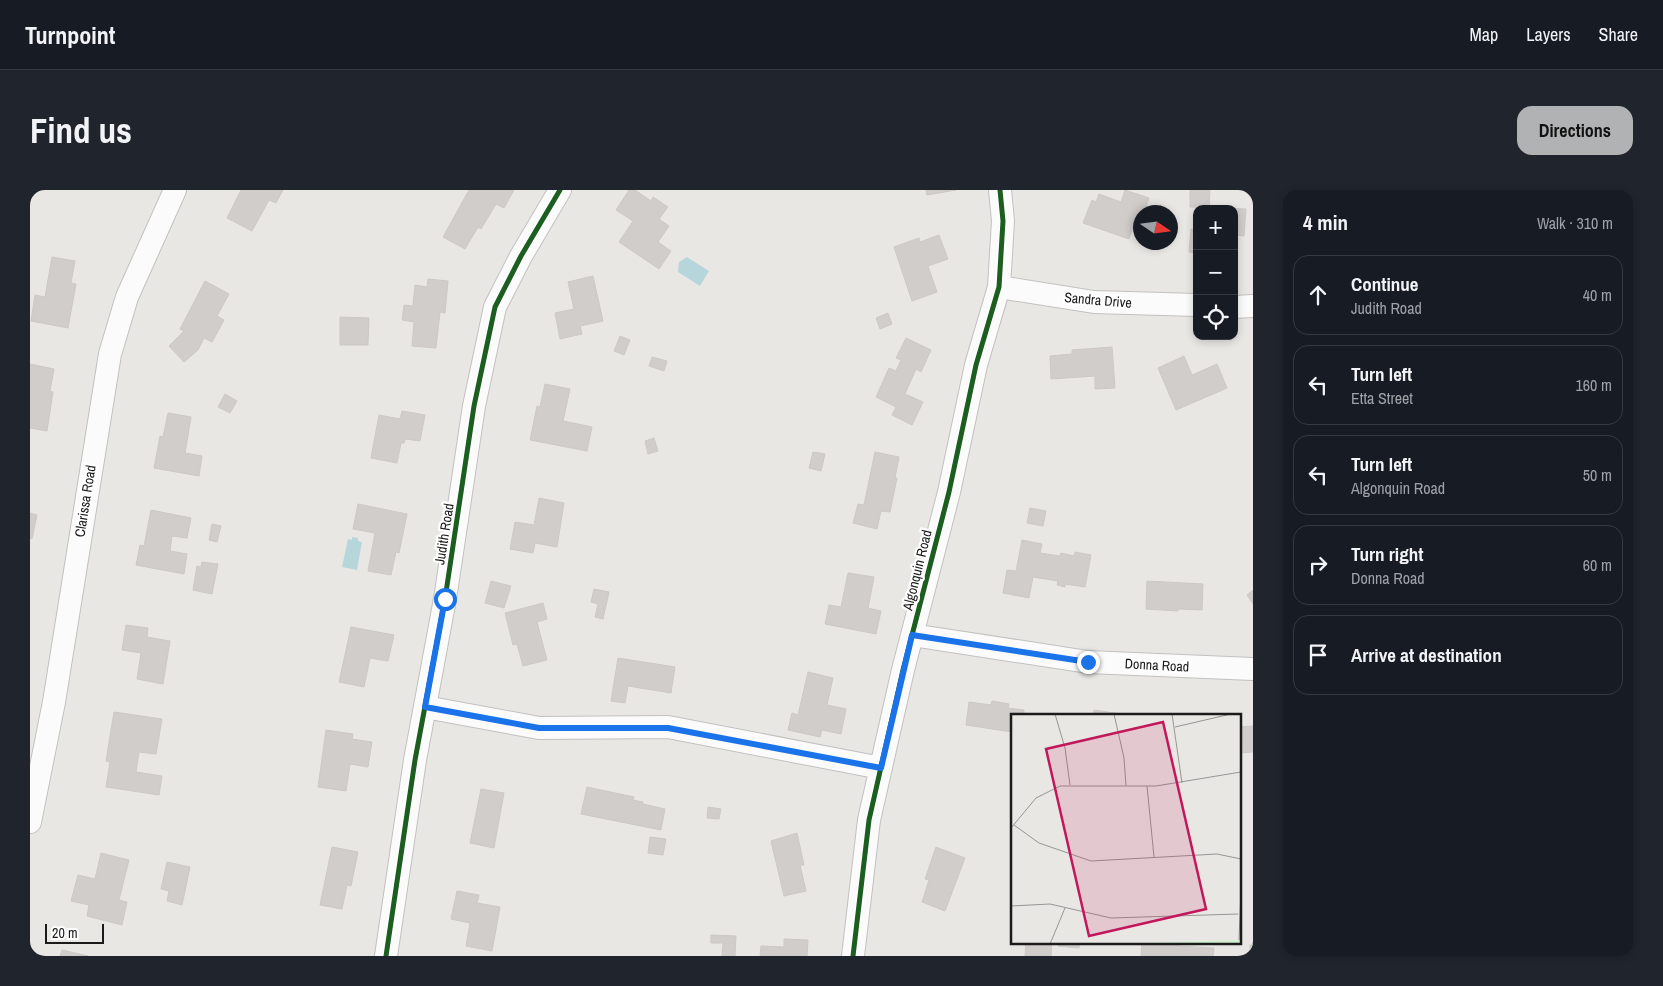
<!DOCTYPE html>
<html lang="en">
<head>
<meta charset="utf-8">
<style>
  body { margin:0; font-family:"Archivo Narrow",sans-serif; background:#20242c; color:#f1f3f6 }
  .controls { position:absolute; right:15px; top:15px; display:grid; overflow:hidden; border-radius:10px; box-shadow:0 2px 8px #0003 }
  .controls button { width:45px; height:45px; display:grid; place-items:center; padding:0; border:0; border-bottom:1px solid #363941; background:#171b24; color:#f1f3f6; font:25px sans-serif }
  .compass { position:absolute; left:1103px; top:15px; width:45px; height:45px; border-radius:50%; background:#171b24; box-shadow:0 2px 8px #0003; rotate:103deg }
  .scale { position:absolute; left:15px; bottom:12px; width:59px; box-sizing:border-box; padding-left:5px; border:2px solid #1b1b1b; border-top:0; font-size:14px; line-height:18px; white-space:nowrap; color:#1b1b1b; -webkit-text-stroke:4px #fff; paint-order:stroke }
  .stop { position:absolute; width:15px; height:15px; margin:-11px; border:4px solid #1a73e8; border-radius:50%; background:#fff }
  .stop.end { background:#1a73e8; border-color:#fff; box-shadow:0 1px 5px #0008 }
  .list { margin:0; padding:0; list-style:none }
  h2 { display:flex; justify-content:space-between; align-items:center; height:65px; margin:0; padding:0 20px; font-size:21px }
  h2 small { font-size:16px; font-weight:400; color:#9ea1a6 }
  .list li { display:grid; grid-template-columns:32px 1fr auto; gap:15px; align-items:center; box-sizing:border-box; height:80px; margin:0 10px 10px; padding:0 10px; border:1px solid #363941; border-radius:15px }
  .list b { display:block; font-size:19px; white-space:nowrap }
  .list p { margin:0; font-size:16px; white-space:nowrap; color:#9ea1a6 }
  .list em { font-size:16px; font-style:normal; color:#9ea1a6 }
  .icon { flex:none; width:28px; height:28px; fill:none; stroke:currentColor; stroke-width:2; stroke-linecap:round; stroke-linejoin:round }
  .map { position:relative; flex:none; width:1223px; height:766px; overflow:hidden; border-radius:15px }
  header { display:flex; align-items:center; gap:30px; box-sizing:border-box; height:70px; padding:0 25px; background:#171b24; border-bottom:1px solid #363941 }
  header strong { font-size:24px }
  nav { display:flex; gap:28px; margin-inline-start:auto; font-size:18px }
  .intro { display:flex; align-items:center; justify-content:space-between; box-sizing:border-box; height:120px; padding:0 30px }
  h1 { margin:0; font-size:35px }
  .button { padding:12px 22px; border-radius:15px; background:#b1b2b3; color:#111; font-size:18px; font-weight:700 }
  main { display:flex; gap:30px; padding:0 30px }
  aside { flex:1; background:#171b24; border-radius:15px; box-shadow:0 2px 8px #0003 }
  .map>svg:first-child { display:block }
</style>
</head>
<body>
<header>
<strong>Turnpoint</strong>
<nav><a>Map</a><a>Layers</a><a>Share</a></nav>
</header>
<div class="intro"><h1>Find us</h1><a class="button">Directions</a></div>
<main>
<div class="map">
<svg width="1223" height="766" viewBox="0 0 1223 766">
  <rect width="100%" height="100%" fill="#e9e7e4"/>
  <path fill="#b7d6dc" d="M657 67 679 81 670 96 648 82 649 72Z
    M322 347 328 348V351L332 352 327 380 312 377 318 349 322 350Z"/>
  <path fill="#d0cdcb" stroke="#ccc9c5" d="M211 0H253L246 13 239 10 222 41 197 28Z
    M439 0H484L474 18 466 14 451 39 448 37 435 59 413 47Z
    M599 0H605L621 11 623 7 638 17 629 29 639 36 628 52 641 61 629 79 589 52 603 31 586 20Z
    M896 0H926L897 5Z
    M1095 0 1119 8 1114 22H1110V33L1105 31 1099 49 1053 33 1062 10 1066 12 1069 4 1091 12Z
    M1160 0H1180L1179 17 1216 19 1214 46 1204 45V19L1160 17Z
    M1161 39 1167 40V63L1159 62Z
    M909 45 918 69 898 76 907 102 882 111 864 57 889 48 890 52Z
    M22 67 45 71 41 93 46 94 38 138 1 131 5 105 15 107Z
    M563 86 573 131 550 136 552 144 530 149 525 123 544 119 538 92Z
    M398 89 418 91 415 123 410 122 406 158 382 156 384 132 372 130 374 115 383 116 385 95 397 97Z
    M175 91 199 104 187 126 194 130 182 152 174 148 168 160 154 172 139 156 154 141 150 139Z
    M858 123 862 134 850 139 846 128Z
    M310 127 339 128 338 155H310Z
    M590 146 600 150 594 165 584 161Z
    M876 148 901 160 891 182 886 179 875 204 893 212 882 235 862 225 866 217 846 207 859 178 866 181 871 170 866 168Z
    M1082 157 1085 198 1065 199V186L1021 189 1020 166 1042 164V160Z
    M1154 166 1162 185 1187 174 1197 198 1146 220 1128 178Z
    M622 167 637 171 634 181 619 176Z
    M0 174 24 179 20 201 23 202 17 241 0 238Z
    M515 194 540 199 533 231 562 237 557 261 500 250 507 216 510 217Z
    M195 204 207 211 200 223 188 217Z
    M372 221 395 225 390 251 375 249 374 253H371L367 273 341 268 349 225 370 229Z
    M138 223 161 227 155 263 172 266 169 286 124 278 130 246 133 247Z
    M624 248 628 261 618 264 615 251Z
    M783 262 795 264 791 281 779 278Z
    M845 262 869 267 865 288H867L860 322 851 321 847 339 823 333 828 314 834 315Z
    M509 308 534 313 527 357 505 353 503 363 480 359 485 332 504 335Z
    M328 314 377 324 369 363 366 362 361 385 338 381 345 343 323 339Z
    M1000 318 1016 321 1013 336 997 333Z
    M121 320 161 328 157 348 142 346 140 361 157 364 154 384 106 375 110 355 114 356Z
    M0 323 7 325 2 349 0 348Z
    M182 334 191 336 187 352 179 350Z
    M992 350 1012 354 1010 363 1030 366 1031 363 1044 366 1045 362 1061 365 1055 397 1035 394V397L1027 395 1028 391 1003 387 999 408 973 403 977 380 986 381Z
    M172 372 188 374 182 404 163 400 167 376 171 377Z
    M818 383 844 387 838 418 851 421 846 444 795 434 799 415 811 417Z
    M461 391 481 396 474 418 455 413Z
    M1117 391 1173 394 1172 420 1148 419V421L1116 419Z
    M564 399 579 402 573 429 565 427 568 414 561 412Z
    M1223 400V414L1217 405Z
    M513 413 517 429 507 432 517 470 493 476 487 454 483 455 475 423Z
    M96 435 118 438 117 447 140 451 133 494 107 489 111 463 92 460Z
    M321 437 364 445 358 471 340 468 334 497 309 492Z
    M588 468 645 477 641 503 598 496 595 513 581 511Z
    M778 482 803 488 797 515 816 519 811 544 792 540 790 547 758 540 762 523 768 525Z
    M962 511 979 514 978 518 994 520V525H982V542L936 535 939 512 961 515Z
    M1064 520 1092 524V525H1063Z
    M84 522 132 529 126 564 109 562 106 582 132 586 129 605 76 597 80 572 76 571Z
    M1223 536V562L1209 563V537Z
    M296 540 323 544 322 549 342 552 338 577 320 574 316 601 288 597Z
    M557 597 604 607 603 610 613 612V614L635 619 631 640 551 624Z
    M451 599 474 603 464 658 440 653Z
    M678 617 691 619 689 629 677 628Z
    M767 643 774 675H770L776 701 754 706 741 651Z
    M620 647 636 649 633 665 618 663Z
    M302 657 328 662 321 696 317 695 312 719 290 715Z
    M906 657 935 668 915 721 892 712 899 690 895 689Z
    M71 663 99 670 89 710 97 712 92 735 57 726 59 715 41 711 48 685 65 689Z
    M137 672 160 677 152 715 137 711 139 701 131 699Z
    M427 701 449 705 447 713 470 717 462 761 436 756 440 733 421 729Z
    M681 745 706 746 705 766H692L693 753H681Z
    M754 749 778 750 777 766H730L731 756 754 757Z
    M996 752H1022L1021 766H995Z
    M1028 752H1050L1049 758 1028 756Z
    M1112 752H1149L1148 756 1184 758 1183 766H1111Z
    M1220 755H1223V766H1220Z
    M32 760 58 766H30Z"/>
  <g fill="none" stroke-linecap="round" stroke-linejoin="round">
    <g stroke="#c2c1c0" stroke-width="24">
      <path id="minor" d="M969 97 1064 112 1167 115
        M1204 117 1223 116
        M882 445 1058 472 1223 479
        M395 517 509 538 638 537 851 578
        M0 632 24 512 80 164 97 107 145 0
        M356 766 385 570 415 409 444 216 465 117 491 66 530 0
        M823 766 839 630 873 480 919 302 946 175 969 97 973 31 970 0"/>
    </g>
    <use href="#minor" stroke="#fcfbfb" stroke-width="22"/>
    <g stroke="#fff" stroke-width="8">
      <path id="cycleway" d="M356 766 385 570 415 409 444 216 465 117 491 66 530 0
        M823 766 839 630 873 480 919 302 946 175 969 97 973 31 970 0"/>
    </g>
    <use href="#cycleway" stroke="#1b5e20" stroke-width="5"/>
  </g>
  <g fill="none" stroke-linecap="round" stroke-linejoin="round">
    <path stroke="#1a73e8" stroke-width="6" d="M415 409 395 517 509 538H638L851 578 882 445 1058 472"/>
  </g>
  <g text-anchor="middle" stroke-width="4.5" stroke-linejoin="round" paint-order="stroke">
    <g font-size="14" fill="#1b1b1b" stroke="#fff">
      <text transform="translate(1068 110) rotate(5)" y="5">Sandra Drive</text>
      <text transform="translate(55 311) rotate(-81)" y="5">Clarissa Road</text>
      <text transform="translate(414 344) rotate(-81)" y="5">Judith Road</text>
      <text transform="translate(887 380) rotate(-76)" y="5">Algonquin Road</text>
      <text transform="translate(1127 475) rotate(3)" y="5">Donna Road</text>
    </g>
  </g>
  <g transform="translate(981 524)">
    <rect width="230" height="230" fill="#e9e7e4"/>
    <path d="M230 209V230H96L229 226Z" fill="#d1f0d0"/>
    <path fill="none" stroke="#979594" stroke-width="1" d="M44 0 54 34 59 71M103 0 113 44 115 72M161 0 171 69M164 13 220 0M136 72 143 143M3 111 28 129 80 147 206 140 230 145M0 114 25 84 49 72H145L230 58M0 192 39 190 100 204 227 200M228 226 230 176M39 230 54 194"/>
    <path fill="#c2185b" fill-opacity="0.15" stroke="#c2185b" stroke-width="2.5" d="M152 8 195 195 78 222 35 35Z"/>
    <rect width="230" height="230" fill="none" stroke="#1b1b1b" stroke-width="2.5"/>
  </g>
</svg>
<div class="controls">
<button>+</button>
<button>−</button>
<button><svg class="icon" aria-label="locate" viewBox="0 0 24 24"><circle cx="12" cy="12" r="6"/><path d="M12 2v4M12 18v4M2 12h4M18 12h4"/></svg></button>
</div>
<svg class="compass" viewBox="-18 -18 36 36"><path d="M0-13l5 13h-10z" fill="#e53935"/><path d="M0 13l5-13h-10z" fill="#9ea1a6"/></svg>
<div class="scale">20 m</div>
<div class="stop" style="left:415px;top:409px"></div>
<div class="stop end" style="left:1058px;top:472px"></div>
</div>
<aside>
<h2>4 min<small>Walk · 310 m</small></h2>
<ul class="list">
<li><svg class="icon" aria-label="ahead" viewBox="0 0 24 24"><path d="M12 20V5M6 11l6-6 6 6"/></svg><div><b>Continue</b><p>Judith Road</p></div><em>40 m</em></li>
<li><svg class="icon" aria-label="left" viewBox="0 0 24 24"><path d="M17 20v-9H6M10 6l-5 5 5 5"/></svg><div><b>Turn left</b><p>Etta Street</p></div><em>160 m</em></li>
<li><svg class="icon" aria-label="left" viewBox="0 0 24 24"><path d="M17 20v-9H6M10 6l-5 5 5 5"/></svg><div><b>Turn left</b><p>Algonquin Road</p></div><em>50 m</em></li>
<li><svg class="icon" aria-label="right" viewBox="0 0 24 24"><path d="M7 20v-9h11M14 6l5 5-5 5"/></svg><div><b>Turn right</b><p>Donna Road</p></div><em>60 m</em></li>
<li><svg class="icon" aria-label="arrive" viewBox="0 0 24 24"><path d="M6 21V4h12l-3 4 3 4H6"/></svg><div><b>Arrive at destination</b></div></li>
</ul>
</aside>
</main>
</body>
</html>
